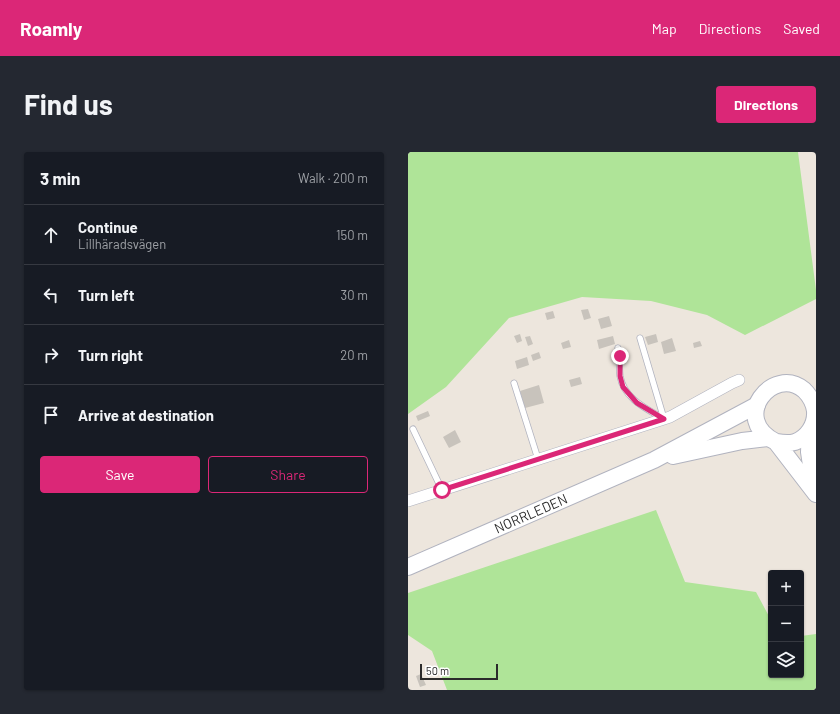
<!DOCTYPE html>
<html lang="en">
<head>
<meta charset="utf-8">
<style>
  body { margin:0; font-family:Barlow,sans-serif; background:#242831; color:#f1f3f6 }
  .controls { position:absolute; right:12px; bottom:12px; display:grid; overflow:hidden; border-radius:4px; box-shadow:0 1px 3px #0004 }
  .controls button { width:36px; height:36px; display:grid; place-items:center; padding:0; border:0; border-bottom:1px solid #363941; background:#171b24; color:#f1f3f6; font:20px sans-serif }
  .scale { position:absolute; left:12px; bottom:10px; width:78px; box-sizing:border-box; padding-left:4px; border:2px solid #2b2b2b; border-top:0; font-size:11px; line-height:14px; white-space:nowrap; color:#2b2b2b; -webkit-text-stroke:3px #fff; paint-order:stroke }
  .stop { position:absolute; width:12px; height:12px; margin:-9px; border:3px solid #db2777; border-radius:50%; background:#fff }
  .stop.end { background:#db2777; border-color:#fff; box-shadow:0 1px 4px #0008 }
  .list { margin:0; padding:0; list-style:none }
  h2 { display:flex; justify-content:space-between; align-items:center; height:52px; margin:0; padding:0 16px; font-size:17px }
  h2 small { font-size:13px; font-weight:400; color:#9ea1a6 }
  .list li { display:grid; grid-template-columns:26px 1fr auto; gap:12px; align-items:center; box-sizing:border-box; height:60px; padding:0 16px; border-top:1px solid #363941 }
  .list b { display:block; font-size:15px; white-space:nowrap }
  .list p { margin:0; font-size:13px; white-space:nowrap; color:#9ea1a6 }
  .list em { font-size:13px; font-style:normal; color:#9ea1a6 }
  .actions { display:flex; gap:8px; padding:12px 16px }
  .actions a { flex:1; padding:9px 0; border:1px solid #db2777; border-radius:4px; text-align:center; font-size:14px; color:#db2777 }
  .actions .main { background:#db2777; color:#fff }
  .icon { flex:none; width:22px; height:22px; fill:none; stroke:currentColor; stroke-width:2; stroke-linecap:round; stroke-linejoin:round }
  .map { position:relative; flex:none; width:408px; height:538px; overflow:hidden; border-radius:4px }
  header { display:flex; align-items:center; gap:24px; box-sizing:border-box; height:56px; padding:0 20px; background:#db2777; color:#fff }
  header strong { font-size:19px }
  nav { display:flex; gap:22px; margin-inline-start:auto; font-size:14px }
  .intro { display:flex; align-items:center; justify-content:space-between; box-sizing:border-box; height:96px; padding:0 24px }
  h1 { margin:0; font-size:28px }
  .button { padding:10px 18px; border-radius:4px; background:#db2777; color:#fff; font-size:14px; font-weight:700 }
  main { display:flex; gap:24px; padding:0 24px }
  aside { flex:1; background:#171b24; border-radius:4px; box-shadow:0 1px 3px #0004 }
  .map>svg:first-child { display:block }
</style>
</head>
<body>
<header>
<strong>Roamly</strong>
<nav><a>Map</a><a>Directions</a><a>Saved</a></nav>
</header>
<div class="intro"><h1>Find us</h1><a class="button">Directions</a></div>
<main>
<aside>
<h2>3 min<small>Walk · 200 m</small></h2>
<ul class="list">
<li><svg class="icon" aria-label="ahead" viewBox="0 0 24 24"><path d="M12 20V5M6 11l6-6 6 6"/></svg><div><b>Continue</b><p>Lillhäradsvägen</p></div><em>150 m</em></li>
<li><svg class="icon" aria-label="left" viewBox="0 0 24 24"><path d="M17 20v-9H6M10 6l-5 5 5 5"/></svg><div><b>Turn left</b></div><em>30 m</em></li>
<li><svg class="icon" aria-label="right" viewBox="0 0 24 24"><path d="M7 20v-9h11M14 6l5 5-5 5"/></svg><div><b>Turn right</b></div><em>20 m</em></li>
<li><svg class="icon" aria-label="arrive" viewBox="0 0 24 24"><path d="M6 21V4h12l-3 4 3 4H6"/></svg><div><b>Arrive at destination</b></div></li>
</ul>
<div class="actions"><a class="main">Save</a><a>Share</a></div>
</aside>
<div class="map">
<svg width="408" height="538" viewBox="0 0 408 538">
  <rect width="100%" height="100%" fill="#ede6dd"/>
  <path fill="#afe498" d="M0 0H390L408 138V147L337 183 299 163 243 149 174 145 101 166 38 235 0 262Z
    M248 358 277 430 348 440 363 468V523H393V484L408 482V538H39L24 499 0 483V441Z"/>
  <path fill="#c8c3bc" d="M180 157 183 166 176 168 173 158Z
    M145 159 147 166 139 168 137 161Z
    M201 164 204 174 193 177 190 167Z
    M112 182 114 189 109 191 106 184Z
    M248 182 250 190 240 193 237 185Z
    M122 184 125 192 120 194 117 185Z
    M205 184 207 192 191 197 189 188Z
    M264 186 268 199 256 202 253 190Z
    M161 188 163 195 155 197 153 191Z
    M292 189 294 194 286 196 285 191Z
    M131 200 133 206 125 209 123 203Z
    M119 205 121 213 109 217 107 209Z
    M172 225 174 232 163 235 161 228Z
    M131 233 136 251 117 256 112 239Z
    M20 259 22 264 10 269 8 264Z
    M47 278 53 290 41 296 35 285Z
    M13 522 18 533 12 535 8 524Z"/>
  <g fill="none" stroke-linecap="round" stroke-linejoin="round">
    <g stroke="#b1b3bf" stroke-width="7">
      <path id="lane" d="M210 196C212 205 211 215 212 224 216 247 239 257 256 267L232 186
        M106 231 130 307
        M5 277 34 338"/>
    </g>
    <g stroke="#b1b3bf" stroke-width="12">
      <path id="street" d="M0 349 256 267 262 265 324 231 331 228"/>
    </g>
    <g stroke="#b1b3bf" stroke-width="18">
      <g id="secondary">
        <path d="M402 279 401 300 407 339"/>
        <path d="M368 290C374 291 381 292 387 290 399 286 408 273 407 259 406 251 402 244 396 238 365 212 321 267 368 290L408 342"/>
        <path d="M265 304 334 289 360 286"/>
        <path id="s1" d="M0 415 246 308 349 253"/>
      </g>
    </g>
    <use href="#lane" stroke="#fff" stroke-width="5.5"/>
    <use href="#street" stroke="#fff" stroke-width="11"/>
    <use href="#secondary" stroke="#fff" stroke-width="16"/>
  </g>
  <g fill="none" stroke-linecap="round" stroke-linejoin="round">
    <path stroke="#db2777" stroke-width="5" d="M34 338 256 267 229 251 215 235 212 224V204"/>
  </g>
  <g text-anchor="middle" stroke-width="4" stroke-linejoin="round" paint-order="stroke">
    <g font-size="14" fill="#2b2b2b" stroke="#fff">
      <text dy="5" stroke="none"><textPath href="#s1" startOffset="134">NORRLEDEN</textPath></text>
    </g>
  </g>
</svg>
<div class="controls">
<button>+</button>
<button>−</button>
<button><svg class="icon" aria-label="layers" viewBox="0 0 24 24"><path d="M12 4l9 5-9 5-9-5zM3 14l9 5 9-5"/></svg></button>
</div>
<div class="scale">50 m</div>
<div class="stop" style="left:34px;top:338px"></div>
<div class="stop end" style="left:212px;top:204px"></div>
</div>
</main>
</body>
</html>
